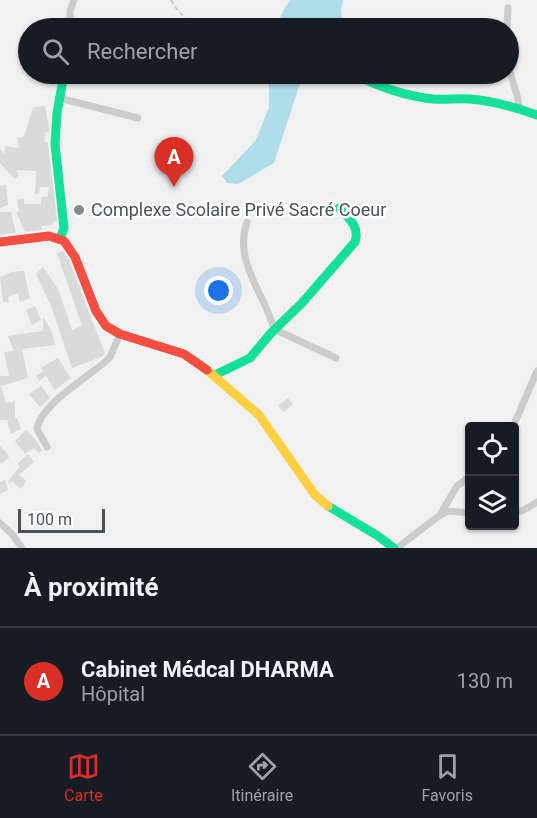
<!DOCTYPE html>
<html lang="fr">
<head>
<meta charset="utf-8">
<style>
  body { margin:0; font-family:Roboto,sans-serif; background:#20242c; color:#f1f3f6 }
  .controls { position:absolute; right:18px; bottom:18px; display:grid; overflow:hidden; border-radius:6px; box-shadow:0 2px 4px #0004 }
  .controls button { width:54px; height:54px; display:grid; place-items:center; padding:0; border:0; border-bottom:2px solid #363941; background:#171b24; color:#f1f3f6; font:30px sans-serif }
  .scale { position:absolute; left:18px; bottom:15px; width:87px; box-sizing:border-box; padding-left:6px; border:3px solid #49535c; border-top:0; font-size:16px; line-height:21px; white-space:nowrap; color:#49535c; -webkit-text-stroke:4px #fff; paint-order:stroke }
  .you { position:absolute; left:219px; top:291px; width:21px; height:21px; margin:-15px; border:4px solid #fff; border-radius:50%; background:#1a73e8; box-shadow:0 0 0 9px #1a73e833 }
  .badge { display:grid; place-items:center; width:39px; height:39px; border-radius:50%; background:#d93025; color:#fff; font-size:20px; font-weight:700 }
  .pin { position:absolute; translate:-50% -50px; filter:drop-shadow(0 2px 3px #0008) }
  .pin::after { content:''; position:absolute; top:32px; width:21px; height:18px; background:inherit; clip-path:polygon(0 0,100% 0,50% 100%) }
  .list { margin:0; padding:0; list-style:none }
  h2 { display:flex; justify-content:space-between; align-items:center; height:78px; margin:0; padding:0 24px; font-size:26px }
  h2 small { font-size:20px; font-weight:400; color:#9ea1a6 }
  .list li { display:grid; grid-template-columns:39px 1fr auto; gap:18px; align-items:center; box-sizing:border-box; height:108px; padding:0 24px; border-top:2px solid #363941 }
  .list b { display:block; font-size:22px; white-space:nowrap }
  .list p { margin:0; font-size:20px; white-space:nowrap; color:#9ea1a6 }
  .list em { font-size:20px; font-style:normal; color:#9ea1a6 }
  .icon { flex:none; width:33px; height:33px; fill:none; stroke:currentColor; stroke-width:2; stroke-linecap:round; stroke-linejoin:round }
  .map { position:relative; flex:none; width:537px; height:548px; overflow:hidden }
  .search { position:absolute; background:#171b24; box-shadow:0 2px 4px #0004; left:18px; right:18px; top:18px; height:66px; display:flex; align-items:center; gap:15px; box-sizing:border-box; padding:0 21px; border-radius:33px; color:#9ea1a6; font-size:22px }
  .sheet { height:186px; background:#171b24 }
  nav { display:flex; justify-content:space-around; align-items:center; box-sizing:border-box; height:84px; border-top:2px solid #363941; background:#171b24; font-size:16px; color:#9ea1a6 }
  nav a { display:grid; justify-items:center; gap:3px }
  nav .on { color:#d93025 }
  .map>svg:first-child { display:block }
</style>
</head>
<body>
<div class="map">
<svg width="537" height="548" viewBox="0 0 537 548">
  <rect width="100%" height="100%" fill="#f1f1f1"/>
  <path fill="#afdde9" d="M290 0H343L341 10 342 18 335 28H276L283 11Z
    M269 74H303L274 163 238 184 227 183 222 176 256 140 269 107Z"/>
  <path fill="#dadadb" d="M45 106 49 128V132H46L44 141 48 143 57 221 53 222 52 225 42 226V230L25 232 16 212H19L17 200 24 198V204H41V197L48 196 49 187H40L39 193 35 194 36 171 16 170 19 175 15 179 0 163V149L4 154 6 146 19 148 17 138 24 137 33 107Z
    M6 185 8 205 0 208V186Z
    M0 212H11L16 233 0 235Z
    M63 251 69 260 105 354 101 357 72 368 51 306 36 274 43 267 58 289 72 330 82 326 57 253Z
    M24 271 30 298 20 302 18 293 8 297 9 302H3L0 277 12 272Z
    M35 306 41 320 32 325 26 310Z
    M43 317 51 330 55 345 22 349 28 378 1 386 6 403 15 401V419L17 418 21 429 11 434 7 420H0V376H9L4 352 14 351 8 336 43 331Z
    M58 358 71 378 55 390 46 376 39 381 36 376 43 371 41 368Z
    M41 386 50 398 40 407 29 394Z
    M288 398 293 404 284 412 278 406Z
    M26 430 37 441 42 450 39 453 34 448 25 454 15 441Z
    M0 446 7 453 9 457 2 464 0 462Z
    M28 454 34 462 19 475 26 481 21 489 12 481 9 483 8 482 19 467 18 463Z
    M5 480 8 490 0 494V482Z"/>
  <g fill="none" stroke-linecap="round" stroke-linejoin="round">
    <path stroke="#bac4c1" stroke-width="1.5" stroke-dasharray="4.5 3" stroke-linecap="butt" d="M171 0 176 8 194 28"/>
    <path stroke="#cbccce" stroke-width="7" d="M70 28V11L74 0
      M507 28 508 8
      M508 65 518 99 519 108
      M59 98 138 118
      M247 222C233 262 265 294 274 329L336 358
      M513 427 537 371
      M47 447 37 429C41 404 87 378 106 361L110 357 120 334
      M514 511H522L537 502
      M440 515 448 511 470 513
      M0 523 12 534 22 548
      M397 548 440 515 457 486 470 476"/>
    <path stroke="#16e098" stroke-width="9" d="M354 74C379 87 405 96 433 99 445 100 458 98 470 99 493 101 515 107 537 115
      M60 239 64 228 55 144 57 113 64 74
      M215 375 250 358 271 333 302 303 355 242C360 227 349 218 339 208
      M328 506 378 536 394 548"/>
    <path stroke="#ffcf43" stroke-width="9" d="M207 370 259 415 315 495 328 506"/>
    <path stroke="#f24e42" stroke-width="9" d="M0 242 49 236 64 241 75 257 96 311 106 326 120 334 184 354 207 370"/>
  </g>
  <circle fill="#848a90" stroke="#fff" stroke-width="2" cx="79" cy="210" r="6"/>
  <g text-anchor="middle" stroke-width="5" stroke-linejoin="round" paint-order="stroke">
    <g font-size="18" fill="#49535c" stroke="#fff" text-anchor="start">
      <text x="91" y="216">Complexe Scolaire Privé Sacré Coeur</text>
    </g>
  </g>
</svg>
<div class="controls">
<button><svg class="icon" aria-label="locate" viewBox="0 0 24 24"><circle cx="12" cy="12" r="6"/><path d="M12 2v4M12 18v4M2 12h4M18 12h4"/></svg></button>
<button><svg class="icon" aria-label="layers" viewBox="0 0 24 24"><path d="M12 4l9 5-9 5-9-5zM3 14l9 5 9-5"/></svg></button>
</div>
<div class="scale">100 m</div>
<div class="you"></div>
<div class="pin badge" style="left:174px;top:187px">A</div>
<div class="search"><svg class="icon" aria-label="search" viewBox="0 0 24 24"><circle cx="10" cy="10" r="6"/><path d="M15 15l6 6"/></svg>Rechercher</div>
</div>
<section class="sheet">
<h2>À proximité<small></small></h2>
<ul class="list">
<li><span class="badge">A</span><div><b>Cabinet Médcal DHARMA</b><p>Hôpital</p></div><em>130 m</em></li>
</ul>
</section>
<nav>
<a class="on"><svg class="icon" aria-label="map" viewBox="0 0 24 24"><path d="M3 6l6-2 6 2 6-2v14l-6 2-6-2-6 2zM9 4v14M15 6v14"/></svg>Carte</a>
<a><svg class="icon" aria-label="directions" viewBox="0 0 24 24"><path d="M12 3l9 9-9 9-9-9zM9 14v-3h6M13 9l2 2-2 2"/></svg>Itinéraire</a>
<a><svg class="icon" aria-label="saved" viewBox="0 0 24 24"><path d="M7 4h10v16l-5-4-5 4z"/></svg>Favoris</a>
</nav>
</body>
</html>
